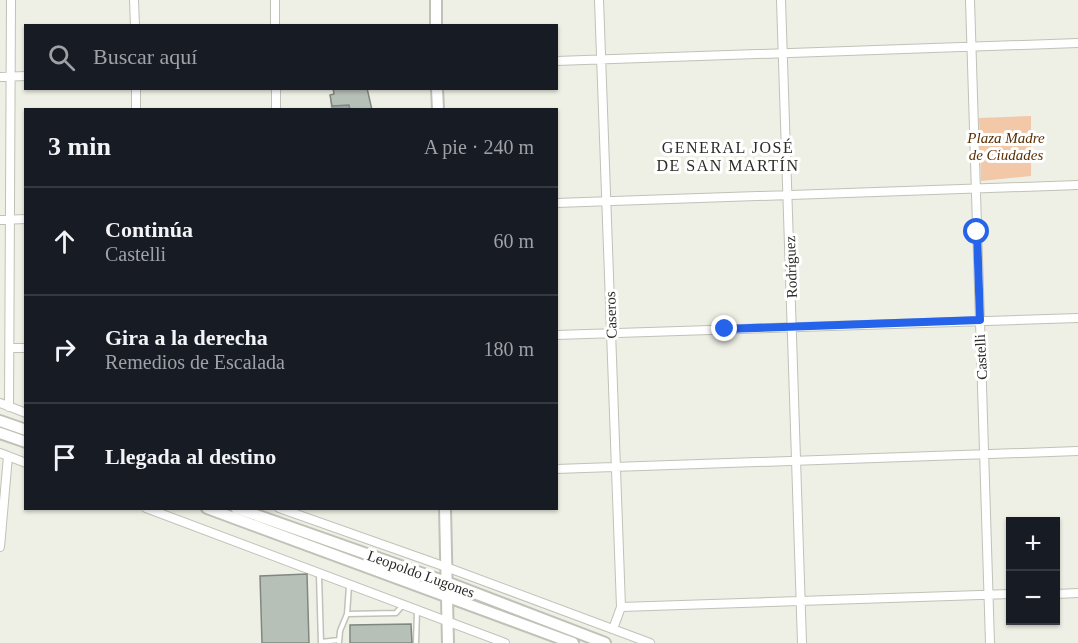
<!DOCTYPE html>
<html lang="es">
<head>
<meta charset="utf-8">
<style>
  body { margin:0; font-family:"Times New Roman",serif; background:#20242c; color:#f1f3f6 }
  .controls { position:absolute; right:18px; bottom:18px; display:grid; overflow:hidden; border-radius:0px; box-shadow:0 2px 4px #0004 }
  .controls button { width:54px; height:54px; display:grid; place-items:center; padding:0; border:0; border-bottom:2px solid #363941; background:#171b24; color:#f1f3f6; font:30px sans-serif }
  .stop { position:absolute; width:18px; height:18px; margin:-14px; border:4px solid #2563eb; border-radius:50%; background:#fff }
  .stop.end { background:#2563eb; border-color:#fff; box-shadow:0 2px 6px #0008 }
  .list { margin:0; padding:0; list-style:none }
  h2 { display:flex; justify-content:space-between; align-items:center; height:78px; margin:0; padding:0 24px; font-size:26px }
  h2 small { font-size:20px; font-weight:400; color:#9ea1a6 }
  .list li { display:grid; grid-template-columns:39px 1fr auto; gap:18px; align-items:center; box-sizing:border-box; height:108px; padding:0 24px; border-top:2px solid #363941 }
  .list b { display:block; font-size:22px; white-space:nowrap }
  .list p { margin:0; font-size:20px; white-space:nowrap; color:#9ea1a6 }
  .list em { font-size:20px; font-style:normal; color:#9ea1a6 }
  .icon { flex:none; width:33px; height:33px; fill:none; stroke:currentColor; stroke-width:2; stroke-linecap:round; stroke-linejoin:round }
  .map { position:relative; flex:none; width:1078px; height:643px; overflow:hidden }
  .search { position:absolute; background:#171b24; box-shadow:0 2px 4px #0004; left:24px; top:24px; width:534px; height:66px; display:flex; align-items:center; gap:15px; box-sizing:border-box; padding:0 21px; border-radius:0px; color:#9ea1a6; font-size:22px }
  .panel { position:absolute; background:#171b24; box-shadow:0 2px 4px #0004; left:24px; top:108px; width:534px; height:402px; border-radius:0px }
  .map>svg:first-child { display:block }
</style>
</head>
<body>
<div class="map">
<svg width="1078" height="643" viewBox="0 0 1078 643">
  <rect width="100%" height="100%" fill="#eef0e5"/>
  <path fill="#f2c8a9" d="M1031 116V176L981 181 979 118Z"/>
  <g fill="none" stroke-linecap="round" stroke-linejoin="round">
    <g stroke="#c0c2b7" stroke-width="7">
      <path id="lane" d="M319 575 321 643
        M347 614 396 613 402 606
        M321 642 339 640
        M339 643 340 631 347 614 349 586
        M416 643 417 611"/>
    </g>
    <g stroke="#c0c2b7" stroke-width="10">
      <path id="street" d="M134 0 135 26
        M275 0V26
        M599 0 621 607 613 629
        M781 0 802 643
        M970 0 990 643
        M556 61 1078 43
        M0 77 26 76
        M136 88V110
        M276 88V110
        M556 203 1078 185
        M0 220 26 219
        M556 335 1078 318
        M10 348H26
        M0 403 26 413
        M9 407 11 0
        M0 453 26 463
        M556 469 1078 451
        M146 508 505 643
        M279 508 446 567 650 643
        M0 547 8 456
        M1056 594 1078 593
        M621 607 1010 594"/>
    </g>
    <g stroke="#c0c2b7" stroke-width="14">
      <path id="secondary" d="M436 0V26
        M437 88 438 110
        M0 421 26 430
        M0 433 26 442
        M207 508 573 643
        M236 508 446 582 605 643
        M445 508 448 643"/>
    </g>
    <use href="#lane" stroke="#fff" stroke-width="4"/>
    <use href="#street" stroke="#fff" stroke-width="8"/>
    <use href="#secondary" stroke="#fff" stroke-width="10"/>
  </g>
  <path fill="#9da59d" d="M330 95 372 110H331Z"/>
  <path fill="#b7c0b7" stroke="#808680" stroke-width="1.5" d="M333 88H367L372 110H350L349 105 332 106 330 95 334 94Z
    M307 574 309 643H262L260 576Z
    M411 624 412 643H350V625Z"/>
  <g fill="none" stroke-linecap="round" stroke-linejoin="round">
    <path stroke="#2563eb" stroke-width="8" d="M725 329 980 320 977 232"/>
  </g>
  <g text-anchor="middle" stroke-width="6" stroke-linejoin="round" paint-order="stroke">
    <g font-size="15" font-style="italic" fill="#592e02" stroke="#fff">
      <text x="1006" y="143">Plaza Madre<tspan x="1006" dy="17">de Ciudades</tspan></text>
    </g>
    <g font-size="15" fill="#2a2b27" stroke="#fff">
      <text transform="translate(791 267) rotate(-92)" y="5">Rodríguez</text>
      <text transform="translate(611 315) rotate(-92)" y="5">Caseros</text>
      <text transform="translate(981 357) rotate(-93)" y="5">Castelli</text>
      <text transform="translate(421 574) rotate(20)" y="5">Leopoldo Lugones</text>
    </g>
    <g font-size="16" letter-spacing="1.5" fill="#2a2b27" stroke="#fff">
      <text x="728" y="153">GENERAL JOSÉ<tspan x="728" dy="18">DE SAN MARTÍN</tspan></text>
    </g>
  </g>
</svg>
<div class="controls">
<button>+</button>
<button>−</button>
</div>
<div class="stop" style="left:977px;top:232px"></div>
<div class="stop end" style="left:725px;top:329px"></div>
<div class="search"><svg class="icon" aria-label="search" viewBox="0 0 24 24"><circle cx="10" cy="10" r="6"/><path d="M15 15l6 6"/></svg>Buscar aquí</div>
<section class="panel">
<h2>3 min<small>A pie · 240 m</small></h2>
<ul class="list">
<li><svg class="icon" aria-label="ahead" viewBox="0 0 24 24"><path d="M12 20V5M6 11l6-6 6 6"/></svg><div><b>Continúa</b><p>Castelli</p></div><em>60 m</em></li>
<li><svg class="icon" aria-label="right" viewBox="0 0 24 24"><path d="M7 20v-9h11M14 6l5 5-5 5"/></svg><div><b>Gira a la derecha</b><p>Remedios de Escalada</p></div><em>180 m</em></li>
<li><svg class="icon" aria-label="arrive" viewBox="0 0 24 24"><path d="M6 21V4h12l-3 4 3 4H6"/></svg><div><b>Llegada al destino</b></div></li>
</ul>
</section>
</div>
</body>
</html>
